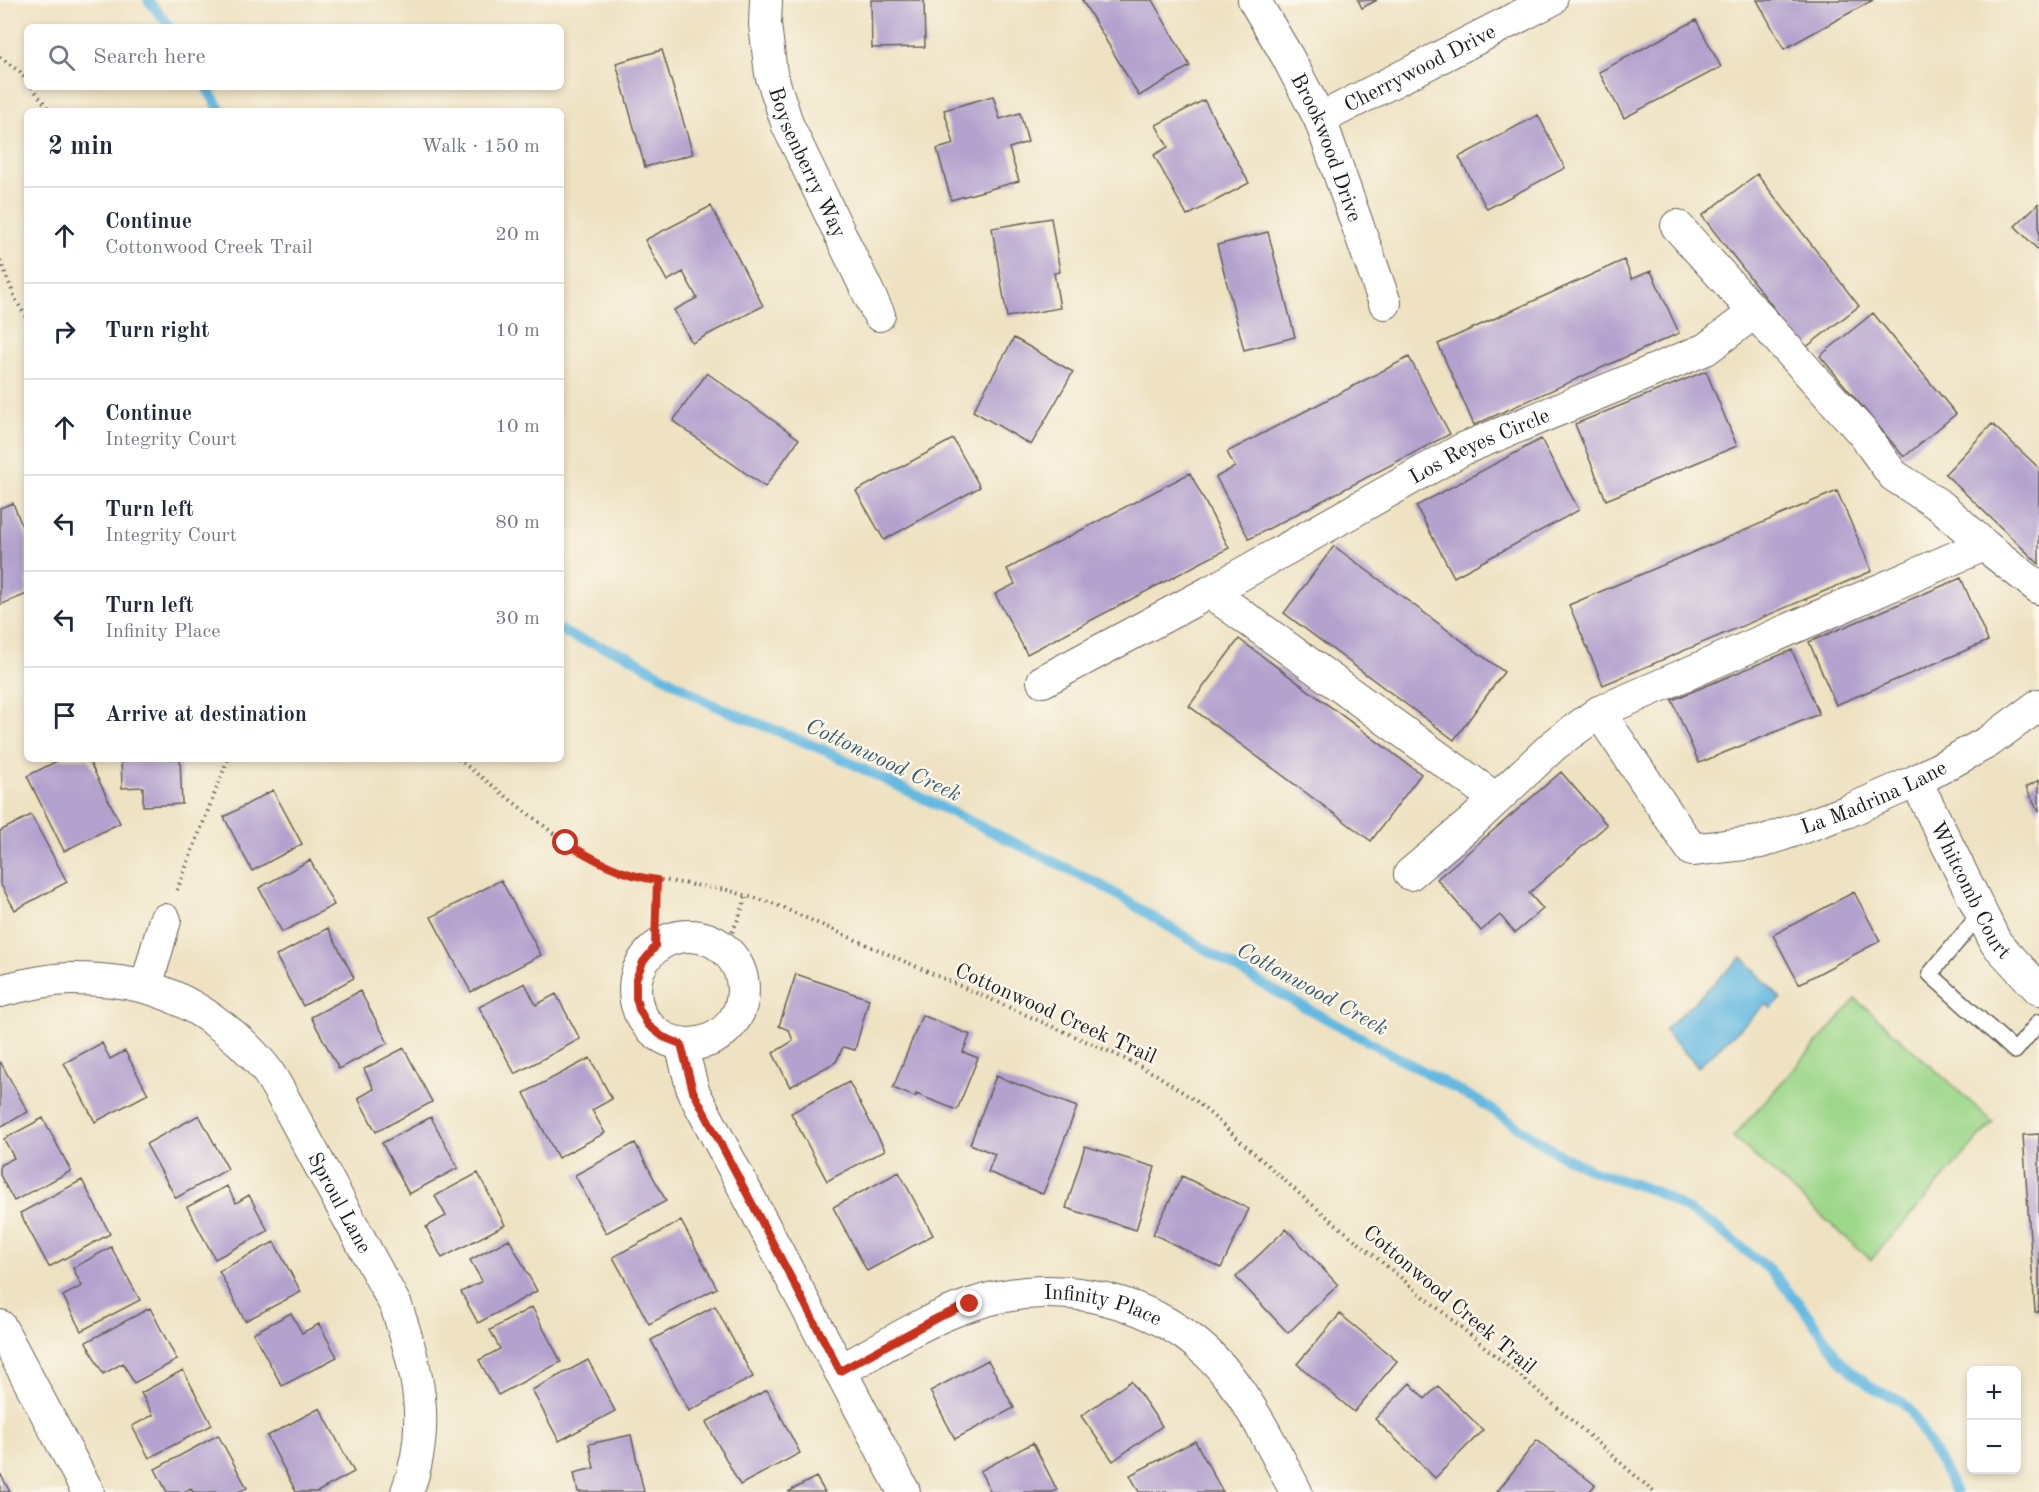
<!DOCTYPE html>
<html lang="en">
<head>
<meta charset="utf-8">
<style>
  body { margin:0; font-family:"Old Standard TT",serif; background:#f2f2f3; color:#1f2937 }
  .controls { position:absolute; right:18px; bottom:18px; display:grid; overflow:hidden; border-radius:9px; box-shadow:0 3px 9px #0003 }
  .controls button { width:54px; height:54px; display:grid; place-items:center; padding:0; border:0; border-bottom:2px solid #e0e1e3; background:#fff; color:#1f2937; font:30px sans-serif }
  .stop { position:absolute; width:18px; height:18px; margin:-14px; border:4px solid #c8321e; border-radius:50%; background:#fff }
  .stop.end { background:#c8321e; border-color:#fff; box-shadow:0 2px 6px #0008 }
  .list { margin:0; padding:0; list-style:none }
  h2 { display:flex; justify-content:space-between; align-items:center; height:78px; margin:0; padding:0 24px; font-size:26px }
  h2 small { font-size:20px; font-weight:400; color:#747a83 }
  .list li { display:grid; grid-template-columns:39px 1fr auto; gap:18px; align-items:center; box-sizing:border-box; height:96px; padding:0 24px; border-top:2px solid #e0e1e3 }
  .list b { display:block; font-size:22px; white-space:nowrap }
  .list p { margin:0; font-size:20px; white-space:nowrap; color:#747a83 }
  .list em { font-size:20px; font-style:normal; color:#747a83 }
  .icon { flex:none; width:33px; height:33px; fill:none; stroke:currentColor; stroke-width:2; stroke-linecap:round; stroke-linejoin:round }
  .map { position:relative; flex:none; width:2039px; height:1492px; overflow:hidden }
  .search { position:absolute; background:#fff; box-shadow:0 3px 9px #0003; left:24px; top:24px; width:540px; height:66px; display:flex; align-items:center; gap:15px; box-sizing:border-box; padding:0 21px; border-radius:9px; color:#747a83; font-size:22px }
  .panel { position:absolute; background:#fff; box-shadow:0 3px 9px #0003; left:24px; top:108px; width:540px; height:654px; border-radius:9px }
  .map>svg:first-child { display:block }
</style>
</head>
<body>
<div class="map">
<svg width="2039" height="1492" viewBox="0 0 2039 1492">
  <rect width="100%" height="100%" fill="#fbf7ec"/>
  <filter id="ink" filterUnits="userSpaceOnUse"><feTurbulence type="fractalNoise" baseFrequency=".0167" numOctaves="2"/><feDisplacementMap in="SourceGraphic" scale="12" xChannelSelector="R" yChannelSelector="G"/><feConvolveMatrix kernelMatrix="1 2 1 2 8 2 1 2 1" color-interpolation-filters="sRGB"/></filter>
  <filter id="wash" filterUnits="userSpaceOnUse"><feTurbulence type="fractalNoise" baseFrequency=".008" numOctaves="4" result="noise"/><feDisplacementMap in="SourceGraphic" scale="24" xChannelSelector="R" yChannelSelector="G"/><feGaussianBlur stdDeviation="1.35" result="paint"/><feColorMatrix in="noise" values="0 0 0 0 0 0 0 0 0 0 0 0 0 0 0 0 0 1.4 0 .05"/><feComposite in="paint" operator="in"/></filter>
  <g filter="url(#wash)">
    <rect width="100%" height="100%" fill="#efe2c2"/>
    <path fill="#9dd78a" stroke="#5c7a53" stroke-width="1.5" d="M1856 999 1993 1122 1871 1260 1733 1137Z"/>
    <path fill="#65b9e1" stroke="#406a7e" stroke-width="1.5" d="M1742 957 1781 999 1771 1008 1766 1004 1698 1067 1664 1030Z"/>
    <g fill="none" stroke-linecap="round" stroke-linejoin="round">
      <path stroke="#65b9e1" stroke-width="10" d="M148 0 170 27
        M206 87 221 111
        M561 630 573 637 627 655 711 704 826 751 1101 885 1262 984 1482 1103 1557 1153 1593 1171 1655 1191 1716 1227 1770 1270 1803 1308 1843 1364 1874 1389 1901 1401 1911 1411 1956 1492"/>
    </g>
    <g id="blocks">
      <path fill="#b3a1ce" d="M871 0H924L925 47 872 48Z
        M1082 0H1152L1190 66 1139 96Z
        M1358 0H1377L1362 8Z
        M1757 0H1873L1784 49Z
        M1696 20 1721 67 1624 118 1599 72Z
        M662 50 693 154 645 167 616 63Z
        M993 96 1000 119 1020 113 1028 142 1009 148 1019 181 951 200 937 149 954 144 944 110Z
        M1204 100 1249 183 1187 216 1154 155 1168 147 1156 125Z
        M1538 115 1565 168 1487 209 1459 157Z
        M1757 174 1859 306 1805 348 1702 216Z
        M2039 203V251L2015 226Z
        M711 206 763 306 692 343 674 310 697 298 683 272 667 281 645 240Z
        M1051 218 1060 272 1054 273 1060 308 1007 317 992 228Z
        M1268 232 1295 337 1244 350 1217 245Z
        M1624 260 1632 279 1651 271 1679 333 1474 425 1438 344Z
        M1873 313 1956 414 1904 457 1820 356Z
        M1014 338 1073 372 1031 445 973 411Z
        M1409 357 1450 434 1249 539 1216 477 1235 467 1227 452Z
        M1706 371 1737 446 1606 500 1575 424Z
        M707 373 799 439 765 487 673 421Z
        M1992 424 2039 468V564L1945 474Z
        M953 439 980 487 884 540 856 491Z
        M1541 439 1579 510 1454 577 1416 506Z
        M1190 473 1229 548 1027 654 995 594 1015 584 1007 569Z
        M1837 491 1872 571 1603 685 1569 605Z
        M13 503 27 539V594L0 605V508Z
        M1334 546 1504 672 1454 740 1284 613Z
        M1961 578 1988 641 1836 705 1809 642Z
        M1239 639 1421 774 1371 841 1189 706Z
        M1792 650 1819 714 1699 763 1672 700Z
        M61 759H88L120 823 64 851 27 776Z
        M121 759H180L182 804 143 806V787L122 788Z
        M1561 772 1607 825 1529 893 1543 909 1515 933 1500 915 1481 931 1437 879Z
        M2039 780V812L2026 787Z
        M273 790 302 844 252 871 224 817Z
        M31 815 67 882 15 910 0 883V831Z
        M310 860 334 905 282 932 259 888Z
        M501 880 541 955 471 992 431 917Z
        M1854 892 1880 941 1799 984 1773 935Z
        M328 928 354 978 303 1006 276 956Z
        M796 974 869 999 855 1050 843 1047 836 1062 790 1087 773 1053 793 1041 789 1030 779 1026Z
        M525 983 536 1005 556 994 580 1039 515 1074 479 1007Z
        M360 991 388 1043 339 1069 311 1017Z
        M922 1015 970 1035 963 1052 978 1058 957 1110 916 1094 915 1097 893 1088Z
        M102 1043 110 1059 125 1051 148 1094 95 1122 64 1063Z
        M404 1048 432 1102 376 1132 358 1098 374 1089 364 1069Z
        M590 1058 612 1099 592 1110 605 1133 558 1158 524 1093Z
        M0 1061 28 1112 0 1127Z
        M996 1076 1077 1107 1043 1194 988 1172 995 1154 970 1144Z
        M849 1082 885 1150 827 1181 791 1113Z
        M199 1115 228 1169 176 1198 146 1144Z
        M431 1117 458 1168 409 1194 382 1143Z
        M43 1118 71 1171 14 1201 0 1175V1165L14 1158 4 1139Z
        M2039 1134V1312H2035L2023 1135Z
        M635 1143 666 1201 606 1233 575 1175Z
        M1085 1146 1155 1167 1136 1230 1066 1208Z
        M899 1172 933 1235 867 1271 833 1207Z
        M478 1173 505 1225 442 1258 426 1227 446 1216 435 1196Z
        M1182 1176 1249 1209 1221 1268 1153 1234Z
        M82 1180 110 1234 49 1267 20 1213Z
        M227 1186 236 1203 249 1195 268 1231 215 1259 187 1207Z
        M681 1221 717 1288 649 1324 613 1257Z
        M1286 1229 1338 1285 1288 1333 1236 1277Z
        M509 1239 537 1291 478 1323 461 1292 482 1281 470 1260Z
        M274 1242 301 1292 245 1321 219 1271Z
        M111 1247 140 1300 81 1331 63 1296 82 1286 73 1268Z
        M715 1306 753 1377 689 1411 651 1340Z
        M532 1307 561 1362 498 1395 479 1360 500 1349 490 1330Z
        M150 1308 177 1360 134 1383 123 1363 103 1374 86 1342Z
        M291 1313 302 1333 319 1324 337 1357 282 1386 253 1333Z
        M1340 1314 1397 1361 1354 1412 1297 1364Z
        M588 1360 615 1411 559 1441 532 1390Z
        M988 1360 1014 1408 955 1439 930 1391Z
        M183 1370 212 1425 149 1458 132 1426 153 1415 141 1393Z
        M1131 1381 1162 1426 1113 1461 1081 1416Z
        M1410 1383 1425 1399 1438 1386 1483 1430 1435 1478 1375 1419Z
        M767 1390 800 1453 740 1485 706 1422Z
        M320 1408 354 1472 317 1492H296L267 1436Z
        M218 1435 247 1488 238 1492H193L191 1489 185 1492H167L155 1469Z
        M631 1435 644 1492H578L574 1473 594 1468 589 1444Z
        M1537 1440 1595 1485 1589 1492H1497Z
        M1195 1441 1223 1492H1139L1130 1475Z
        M1033 1443 1057 1490 1053 1492H991L980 1471Z
        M0 1473 10 1492H0Z
        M816 1477 825 1492H788Z"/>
    </g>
  </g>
  <g filter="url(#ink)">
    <use href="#blocks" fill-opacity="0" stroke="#666156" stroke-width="1.5"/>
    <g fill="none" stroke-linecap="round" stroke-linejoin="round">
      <g stroke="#666156" stroke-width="18">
        <path id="service" d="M1981 913 1930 974 2015 1051 2039 1022"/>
      </g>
      <g stroke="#666156" stroke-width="34">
        <g id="minor">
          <path id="s1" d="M766 0 765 24 771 74 788 126 879 315"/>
          <path id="s2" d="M1254 0 1287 56 1320 119 1385 303"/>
          <path id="s3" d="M1320 119 1551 0"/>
          <path d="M1677 226 1862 432 1893 475 1942 507 1984 545 2039 588"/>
          <path d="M1210 592 1496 799"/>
          <path id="s4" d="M1043 681 1210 592 1463 449 1706 349 1755 312"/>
          <path id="s5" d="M1599 712 1692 850 1761 842 1846 812 1916 781 1988 742 2039 705"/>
          <path id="s6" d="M1916 781 1996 943 2039 989"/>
          <path d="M1410 874 1473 821 1554 745 1599 712 1984 545"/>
          <circle cx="689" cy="990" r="54"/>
          <path d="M146 987 165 920"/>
          <path id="s7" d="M0 991C23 985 48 979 72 979 96 979 122 981 145 987 189 998 237 1033 265 1068 272 1077 278 1089 284 1099L396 1306C418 1369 432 1427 407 1492"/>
          <path d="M681 1044 693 1091 904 1492"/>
          <path d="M0 1326 88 1492"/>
          <path id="s8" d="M840 1371C882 1348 924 1320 970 1305 1056 1275 1160 1298 1221 1367 1252 1404 1274 1449 1296 1492"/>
        </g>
      </g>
      <path stroke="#666156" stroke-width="4" stroke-dasharray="1.5 4.5" stroke-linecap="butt" d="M0 57 20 72 27 81
        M32 87 50 111
        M0 261 16 300 27 319
        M458 759 566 843 593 858 629 875 727 890 772 903 1117 1055 1157 1075 1196 1101 1303 1197 1531 1385 1654 1492
        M177 890 228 759
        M655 947 657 880
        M724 948 737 922 747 895"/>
      <use href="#service" stroke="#fff" stroke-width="15"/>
      <use href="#minor" stroke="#fff" stroke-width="32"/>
    </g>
  </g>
  <g fill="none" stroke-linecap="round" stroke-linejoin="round" filter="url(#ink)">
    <path stroke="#c8321e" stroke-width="8" d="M566 843C595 860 623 876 657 880L655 947 643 962 636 979V998L639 1009 648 1025 663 1037 681 1044 693 1091 840 1371 937 1318 970 1304"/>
  </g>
  <g text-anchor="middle" stroke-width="5" stroke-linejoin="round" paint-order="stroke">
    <g font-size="21" fill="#1c1c1c" stroke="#fbf7ec">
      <text dy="7" stroke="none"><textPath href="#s3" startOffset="112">Cherrywood Drive</textPath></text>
      <text dy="7" stroke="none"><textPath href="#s2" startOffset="165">Brookwood Drive</textPath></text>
      <text dy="7" stroke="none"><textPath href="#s1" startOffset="170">Boysenberry Way</textPath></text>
      <text dy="7" stroke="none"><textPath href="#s4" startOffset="496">Los Reyes Circle</textPath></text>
      <text dy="7" stroke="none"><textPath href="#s5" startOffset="357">La Madrina Lane</textPath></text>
      <text dy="7" stroke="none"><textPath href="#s6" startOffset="122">Whitcomb Court</textPath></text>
      <text transform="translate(1056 1013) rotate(24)" y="7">Cottonwood Creek Trail</text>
      <text dy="7" stroke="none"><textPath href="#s7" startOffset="448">Sproul Lane</textPath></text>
      <text transform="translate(1450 1299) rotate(40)" y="7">Cottonwood Creek Trail</text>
      <text dy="7" stroke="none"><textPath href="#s8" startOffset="282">Infinity Place</textPath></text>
    </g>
    <g font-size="22" font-style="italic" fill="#395b6b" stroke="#fbf7ec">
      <text transform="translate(884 759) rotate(25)" y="8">Cottonwood Creek</text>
      <text transform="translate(1313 988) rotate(29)" y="8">Cottonwood Creek</text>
    </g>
  </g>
</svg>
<div class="controls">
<button>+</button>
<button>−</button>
</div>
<div class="stop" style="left:566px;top:843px"></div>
<div class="stop end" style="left:970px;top:1304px"></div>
<div class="search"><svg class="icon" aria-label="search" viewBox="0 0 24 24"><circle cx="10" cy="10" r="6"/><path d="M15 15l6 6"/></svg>Search here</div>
<section class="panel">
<h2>2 min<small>Walk · 150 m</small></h2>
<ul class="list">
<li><svg class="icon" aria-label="ahead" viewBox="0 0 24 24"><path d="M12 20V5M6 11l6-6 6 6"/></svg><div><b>Continue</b><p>Cottonwood Creek Trail</p></div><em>20 m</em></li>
<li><svg class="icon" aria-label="right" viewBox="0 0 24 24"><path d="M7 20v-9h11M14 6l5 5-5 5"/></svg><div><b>Turn right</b></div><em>10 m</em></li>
<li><svg class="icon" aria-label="ahead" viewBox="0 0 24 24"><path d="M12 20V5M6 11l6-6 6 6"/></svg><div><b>Continue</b><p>Integrity Court</p></div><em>10 m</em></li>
<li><svg class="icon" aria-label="left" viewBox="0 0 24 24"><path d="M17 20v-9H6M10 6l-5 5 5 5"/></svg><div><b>Turn left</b><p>Integrity Court</p></div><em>80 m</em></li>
<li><svg class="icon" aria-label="left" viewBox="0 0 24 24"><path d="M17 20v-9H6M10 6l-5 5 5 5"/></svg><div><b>Turn left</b><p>Infinity Place</p></div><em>30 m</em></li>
<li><svg class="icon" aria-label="arrive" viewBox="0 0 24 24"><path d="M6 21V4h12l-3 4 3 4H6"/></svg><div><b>Arrive at destination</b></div></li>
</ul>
</section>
</div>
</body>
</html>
